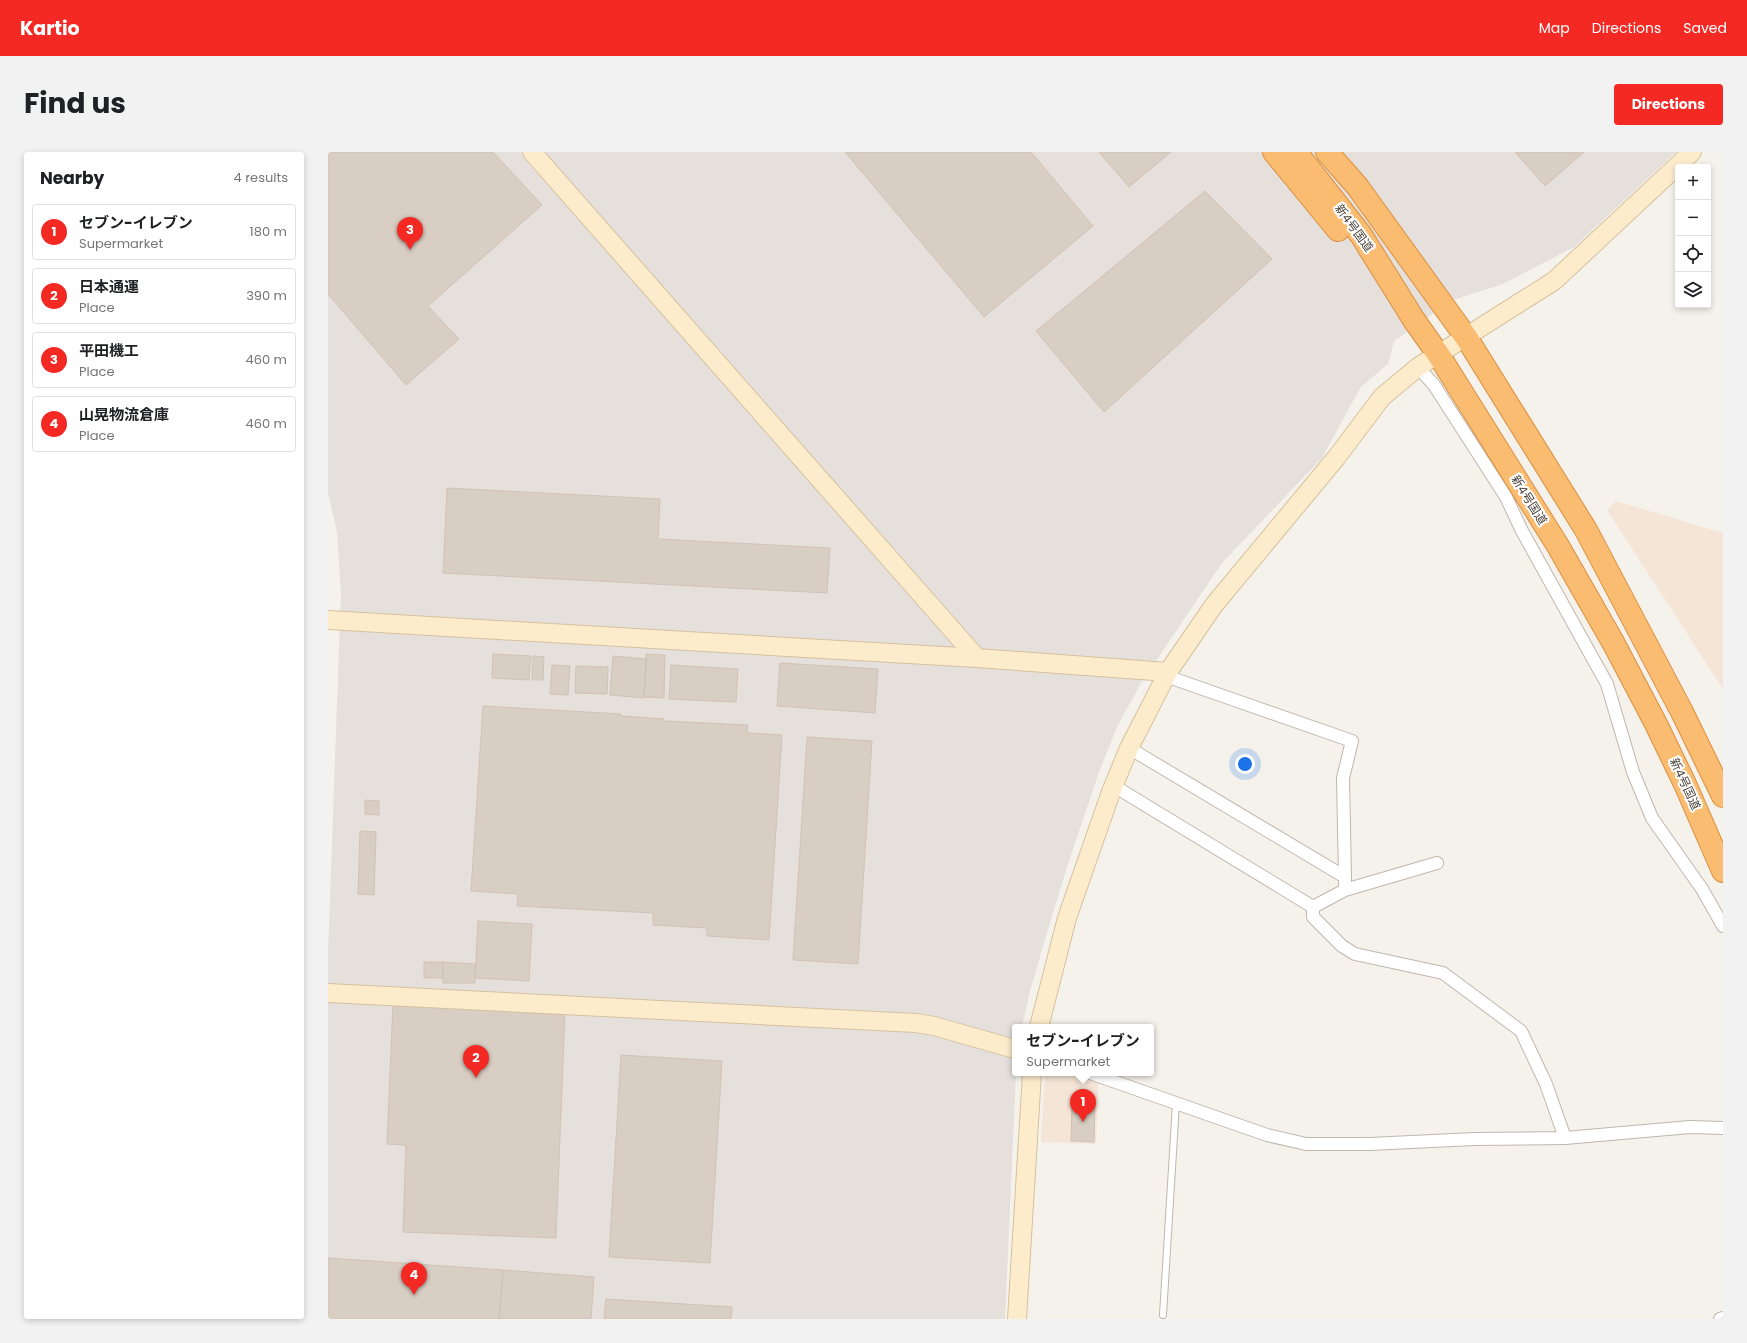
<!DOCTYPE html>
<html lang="en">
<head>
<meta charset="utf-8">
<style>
  body { margin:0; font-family:Poppins,"Noto Sans JP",sans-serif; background:#f2f2f2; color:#202124 }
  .controls { position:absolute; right:12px; top:12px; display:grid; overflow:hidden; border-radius:4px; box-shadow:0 2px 6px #0003 }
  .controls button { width:36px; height:36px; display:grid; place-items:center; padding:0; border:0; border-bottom:1px solid #e0e0e0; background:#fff; color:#202124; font:20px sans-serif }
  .you { position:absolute; left:917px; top:612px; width:14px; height:14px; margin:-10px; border:3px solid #fff; border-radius:50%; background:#1a73e8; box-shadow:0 0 0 6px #1a73e833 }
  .badge { display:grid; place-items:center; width:26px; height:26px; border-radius:50%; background:#f42923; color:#fff; font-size:13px; font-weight:700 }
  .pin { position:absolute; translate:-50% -33px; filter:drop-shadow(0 1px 2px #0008) }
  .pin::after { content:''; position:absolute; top:21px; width:14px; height:12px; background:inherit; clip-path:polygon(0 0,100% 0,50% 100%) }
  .popup { position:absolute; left:684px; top:872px; width:142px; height:52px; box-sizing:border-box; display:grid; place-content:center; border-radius:4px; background:#fff; filter:drop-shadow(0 1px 3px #0005); font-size:13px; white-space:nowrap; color:#757577 }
  .popup b { font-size:15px; color:#202124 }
  .popup::after { content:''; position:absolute; left:50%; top:100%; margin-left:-8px; border:8px solid transparent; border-top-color:#fff }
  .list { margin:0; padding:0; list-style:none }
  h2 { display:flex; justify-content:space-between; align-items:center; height:52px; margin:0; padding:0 16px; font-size:17px }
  h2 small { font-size:13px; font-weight:400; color:#757577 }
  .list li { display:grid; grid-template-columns:26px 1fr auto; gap:12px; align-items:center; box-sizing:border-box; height:56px; margin:0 8px 8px; padding:0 8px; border:1px solid #e0e0e0; border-radius:4px }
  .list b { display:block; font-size:15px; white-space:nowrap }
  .list p { margin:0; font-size:13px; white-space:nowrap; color:#757577 }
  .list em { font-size:13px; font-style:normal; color:#757577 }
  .icon { flex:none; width:22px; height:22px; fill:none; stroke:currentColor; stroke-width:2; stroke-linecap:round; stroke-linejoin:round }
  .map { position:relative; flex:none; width:1395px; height:1167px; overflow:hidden; border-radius:4px }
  header { display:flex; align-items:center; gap:24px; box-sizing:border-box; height:56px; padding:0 20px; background:#f42923; color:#fff }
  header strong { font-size:19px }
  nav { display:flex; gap:22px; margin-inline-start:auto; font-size:14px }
  .intro { display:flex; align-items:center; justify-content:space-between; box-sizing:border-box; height:96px; padding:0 24px }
  h1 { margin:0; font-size:28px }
  .button { padding:10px 18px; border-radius:4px; background:#f42923; color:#fff; font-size:14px; font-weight:700 }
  main { display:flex; gap:24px; padding:0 24px }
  aside { flex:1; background:#fff; border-radius:4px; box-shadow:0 2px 6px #0003 }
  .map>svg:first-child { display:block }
</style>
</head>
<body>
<header>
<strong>Kartio</strong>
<nav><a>Map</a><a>Directions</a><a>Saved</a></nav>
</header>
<div class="intro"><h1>Find us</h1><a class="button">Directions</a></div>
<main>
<aside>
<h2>Nearby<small>4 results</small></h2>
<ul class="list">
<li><span class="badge">1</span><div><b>セブン-イレブン</b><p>Supermarket</p></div><em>180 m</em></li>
<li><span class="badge">2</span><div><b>日本通運</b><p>Place</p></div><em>390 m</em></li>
<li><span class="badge">3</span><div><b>平田機工</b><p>Place</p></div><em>460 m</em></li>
<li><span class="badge">4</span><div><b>山晃物流倉庫</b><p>Place</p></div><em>460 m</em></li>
</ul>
</aside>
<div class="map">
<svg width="1395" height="1167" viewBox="0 0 1395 1167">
  <rect width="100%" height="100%" fill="#f5f1eb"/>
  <path fill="#f5e5d7" d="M1288 349 1395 381V537L1279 358Z
    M717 921H742L770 931 768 992 713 990Z"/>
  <path fill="#e5e0dc" d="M0 0H1348L1246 95 1175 132 1125 148 1066 189 1060 212 1032 236 994 306 894 411 813 531 789 575 771 620 739 715 716 791 702 839 694 875H687L688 921 677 1167H0V800L13 442 9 380 0 341Z"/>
  <path fill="#d9cec3" stroke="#d1c2b4" d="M0 0H165L214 53 100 154 131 187 78 233 0 142Z
    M517 0H703L765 74 656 165Z
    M771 0H843L801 35Z
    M1187 0H1256L1217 34Z
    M877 39 944 107 776 260 708 179Z
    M119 336 332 347 330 387 502 396 499 441 115 421Z
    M165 502 203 504 201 528 164 526Z
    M318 502 337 503 336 546 316 545Z
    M205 504 216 505 215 528H204Z
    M285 504 319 507 316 546 282 543Z
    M452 511 550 517 547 561 449 554Z
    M224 513 242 514 240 543 222 542Z
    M343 513 410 517 408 550 341 547Z
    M248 514 280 515 279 542 247 541Z
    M155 554 293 562V564L336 567V569L420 573 419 581 454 583 441 788 379 784V776L325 773V761L189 754 190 742 143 739Z
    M479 585 544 589 530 812 465 808Z
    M37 648 51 649V663L37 662Z
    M32 679 48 680 46 743 30 742Z
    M150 769 204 772 201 829 147 826Z
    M96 810H115V826H96Z
    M115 810 147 812V831H115Z
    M65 852 237 859 228 1086 75 1080 78 993 59 992Z
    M293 903 394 909 382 1111 281 1105Z
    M744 951H767L766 990 743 989Z
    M0 1106 175 1118 171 1167H0Z
    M175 1118 266 1125 263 1167H171Z
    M278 1147 404 1155 403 1167H276Z"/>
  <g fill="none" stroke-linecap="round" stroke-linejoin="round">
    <g stroke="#c0b7ad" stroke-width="8">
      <path id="lane" d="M835 1163 848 951"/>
    </g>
    <g stroke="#c0b7ad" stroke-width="14">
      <path id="street" d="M1090 215 1106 233 1178 345 1194 379 1279 532 1305 620 1324 666 1374 737 1395 774
        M838 524 1024 589 1015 626 1017 725
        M801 596 1017 725V738L985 755V765L1014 794 1027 802 1115 821 1193 879 1218 932 1237 986
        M786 634 985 755
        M1017 738 1109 711
        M762 921 939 983 978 992H1042L1146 987 1237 986 1362 975 1395 976
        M1392 1167 1395 1166"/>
    </g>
    <g stroke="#d6c19e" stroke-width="20">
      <path id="secondary" d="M204 0 649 506
        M0 468 649 506 840 520
        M0 841 588 871 606 874 687 897
        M711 875 739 766 783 640 801 596 840 520 886 453 1008 306 1054 245 1090 215 1226 129 1364 0
        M689 1167 704 921"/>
    </g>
    <g stroke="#da8f40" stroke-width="24">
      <path id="highway" d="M946 0 1010 78
        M968 0 1033 83 1086 168 1110 202 1230 394 1286 492 1328 572 1357 632 1395 719
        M999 0 1029 34 1138 185 1258 378 1354 560 1395 644"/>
    </g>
    <use href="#lane" stroke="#fff" stroke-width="6"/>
    <use href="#street" stroke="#fff" stroke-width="12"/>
    <use href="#secondary" stroke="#fdeccc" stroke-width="18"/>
    <use href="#highway" stroke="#fabc71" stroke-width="22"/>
  </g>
  <g text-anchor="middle" stroke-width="4" stroke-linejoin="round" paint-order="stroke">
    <g font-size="12" fill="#494139" stroke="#fff">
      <text transform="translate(1026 76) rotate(54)" y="4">新4号国道</text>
      <text transform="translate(1201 348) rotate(58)" y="4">新4号国道</text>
      <text transform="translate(1357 632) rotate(65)" y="4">新4号国道</text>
    </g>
  </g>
</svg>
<div class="controls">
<button>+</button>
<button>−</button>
<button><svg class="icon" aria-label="locate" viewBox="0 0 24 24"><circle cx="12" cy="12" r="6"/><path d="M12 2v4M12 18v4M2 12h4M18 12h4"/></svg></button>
<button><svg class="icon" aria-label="layers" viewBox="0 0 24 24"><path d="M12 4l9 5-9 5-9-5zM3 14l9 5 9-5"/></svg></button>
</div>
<div class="you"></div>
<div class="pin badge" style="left:755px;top:970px">1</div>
<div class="popup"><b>セブン-イレブン</b>Supermarket</div>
<div class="pin badge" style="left:148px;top:926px">2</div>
<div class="pin badge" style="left:82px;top:98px">3</div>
<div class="pin badge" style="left:86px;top:1143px">4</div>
</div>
</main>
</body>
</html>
